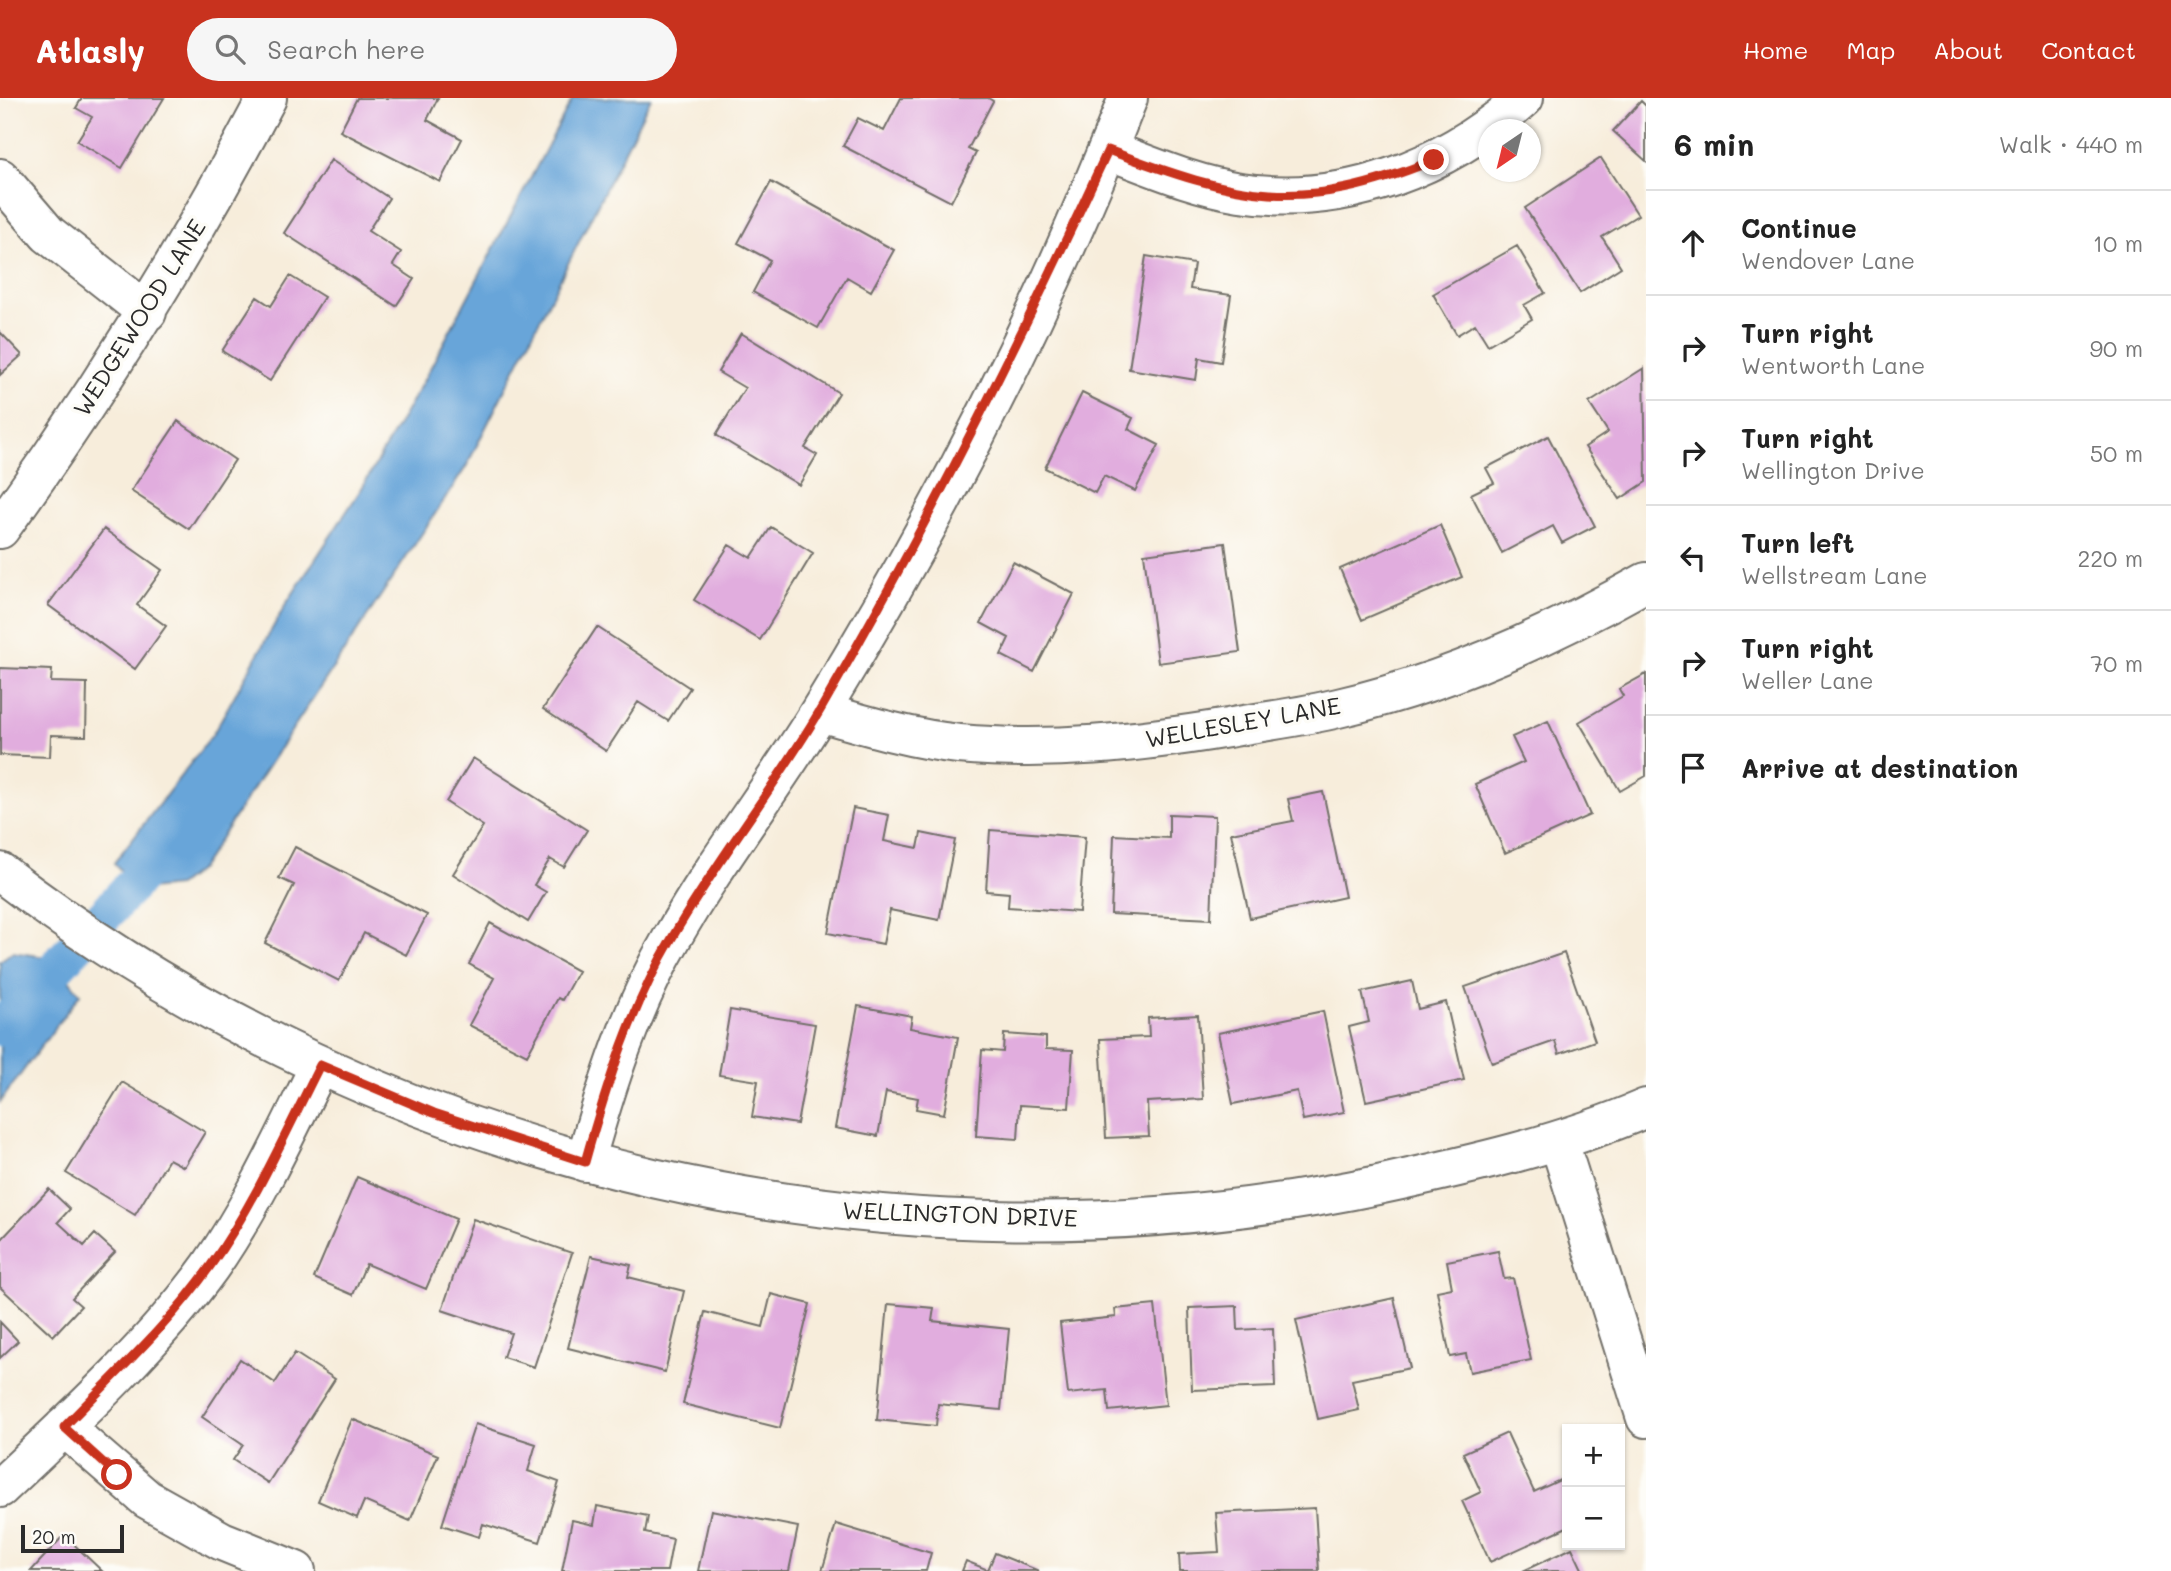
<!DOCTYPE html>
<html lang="en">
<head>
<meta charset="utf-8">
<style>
  body { margin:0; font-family:Mali,sans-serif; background:#f6f6f6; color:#222 }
  .controls { position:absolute; right:21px; bottom:21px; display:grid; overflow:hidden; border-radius:0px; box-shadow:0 2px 5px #0004 }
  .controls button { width:63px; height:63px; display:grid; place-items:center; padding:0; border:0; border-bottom:2px solid #e0e0e0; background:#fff; color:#222; font:35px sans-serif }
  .compass { position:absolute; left:1478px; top:21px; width:63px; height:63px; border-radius:50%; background:#fff; box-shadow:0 2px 5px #0004; rotate:215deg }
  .scale { position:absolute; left:21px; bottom:18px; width:103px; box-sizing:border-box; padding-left:7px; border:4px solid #2b2b2b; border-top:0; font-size:19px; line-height:24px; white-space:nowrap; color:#2b2b2b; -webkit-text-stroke:5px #fdfcf7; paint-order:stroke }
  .stop { position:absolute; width:21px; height:21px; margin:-16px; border:5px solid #c8321e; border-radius:50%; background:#fff }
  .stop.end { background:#c8321e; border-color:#fff; box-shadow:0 2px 7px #0008 }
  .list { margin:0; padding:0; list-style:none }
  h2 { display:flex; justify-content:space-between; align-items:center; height:91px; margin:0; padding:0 28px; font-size:30px }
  h2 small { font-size:23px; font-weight:400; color:#767676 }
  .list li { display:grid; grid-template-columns:46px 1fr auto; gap:21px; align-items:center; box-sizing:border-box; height:105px; padding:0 28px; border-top:2px solid #e0e0e0 }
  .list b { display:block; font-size:26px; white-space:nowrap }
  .list p { margin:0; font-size:23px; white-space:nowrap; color:#767676 }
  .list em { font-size:23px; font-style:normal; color:#767676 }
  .icon { flex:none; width:38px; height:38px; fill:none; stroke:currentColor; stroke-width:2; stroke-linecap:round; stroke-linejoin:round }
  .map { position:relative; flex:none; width:1646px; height:1473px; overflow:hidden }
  header { display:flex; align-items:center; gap:42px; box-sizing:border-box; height:98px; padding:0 35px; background:#c8321e; color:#fff }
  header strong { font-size:33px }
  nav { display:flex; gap:38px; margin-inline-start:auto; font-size:24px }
  .search { width:490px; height:63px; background:#f6f6f6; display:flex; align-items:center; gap:18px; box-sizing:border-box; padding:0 24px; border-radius:38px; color:#767676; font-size:26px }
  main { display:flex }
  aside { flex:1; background:#fff }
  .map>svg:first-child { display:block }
</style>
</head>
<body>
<header>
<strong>Atlasly</strong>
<div class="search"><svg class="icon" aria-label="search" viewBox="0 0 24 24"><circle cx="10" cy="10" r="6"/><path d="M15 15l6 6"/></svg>Search here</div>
<nav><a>Home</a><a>Map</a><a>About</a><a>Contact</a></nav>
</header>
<main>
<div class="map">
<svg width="1646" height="1473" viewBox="0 0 1646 1473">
  <rect width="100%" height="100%" fill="#fdfcf7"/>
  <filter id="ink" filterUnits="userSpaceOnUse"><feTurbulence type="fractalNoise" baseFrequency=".0143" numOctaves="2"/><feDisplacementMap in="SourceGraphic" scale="14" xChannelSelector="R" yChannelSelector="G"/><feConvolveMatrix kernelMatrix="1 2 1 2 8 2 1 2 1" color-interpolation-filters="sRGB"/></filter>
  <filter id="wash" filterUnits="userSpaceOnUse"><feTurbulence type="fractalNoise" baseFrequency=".00686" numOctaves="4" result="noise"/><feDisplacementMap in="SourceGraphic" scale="28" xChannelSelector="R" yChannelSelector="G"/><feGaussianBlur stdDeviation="1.57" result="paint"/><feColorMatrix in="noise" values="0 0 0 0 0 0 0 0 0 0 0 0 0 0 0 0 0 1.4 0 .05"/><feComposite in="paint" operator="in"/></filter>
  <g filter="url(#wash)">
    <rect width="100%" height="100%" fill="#f7eddb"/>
    <path fill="#68a5d9" stroke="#4a6882" stroke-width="2" d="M573 0H651L466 369 200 771 178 788 139 792 114 765 213 636 286 506 362 390 425 280Z
      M12 854 52 860 80 896 0 1004V863Z"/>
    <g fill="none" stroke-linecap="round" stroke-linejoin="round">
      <path stroke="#68a5d9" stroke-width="37" d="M0 930 149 769 164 747"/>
    </g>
    <g id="blocks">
      <path fill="#e1adde" d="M82 0H164L122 70 77 43 92 19 76 10Z
        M357 0H438L427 22 462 41 440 84 340 33Z
        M901 0H988L993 3 968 51 976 55 951 104 843 48 858 20 884 33Z
        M1641 3 1646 8V63L1613 33Z
        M1601 60 1638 117 1602 139 1621 169 1580 195 1525 110Z
        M331 62 389 100 368 133 401 154 393 167 414 181 396 208 284 135Z
        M771 84 894 152 871 193 847 179 818 230 753 194 770 162 738 145Z
        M1517 148 1545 195 1524 207 1532 221 1488 247 1475 226 1457 237 1433 196Z
        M1146 158 1194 166 1190 191 1231 197 1221 264 1199 260 1196 282 1129 271Z
        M290 178 324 199 270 283 222 253 257 199 271 208Z
        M0 234 22 257 0 277Z
        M741 235 839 295 805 350 817 357 799 387 716 337 745 290 718 274Z
        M1644 270 1646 384 1620 401 1585 349 1608 334 1589 305Z
        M1082 295 1133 320 1128 331 1159 347 1135 393 1104 378 1095 395 1045 370Z
        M178 323 235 362 189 431 131 393Z
        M1548 338 1595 428 1562 445 1553 428 1502 455 1471 396 1494 385 1486 370Z
        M1440 427 1462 479 1362 522 1340 471Z
        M771 429 813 455 760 542 694 502 729 447 751 460Z
        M104 431 162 472 137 507 166 528 135 571 48 507Z
        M1225 445 1240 554 1158 565 1144 456Z
        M1013 464 1074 496 1034 574 1001 557 1009 540 981 525Z
        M597 529 690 590 668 623 638 604 606 653 543 611Z
        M0 570 52 572 51 584 87 585 86 638 51 637 50 659 0 657Z
        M1646 576V678L1620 693 1579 624 1623 598 1619 591Z
        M1548 623 1590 717 1505 755 1475 686 1524 664 1512 639Z
        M473 660 587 732 564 769 550 761 534 787 546 794 528 824 453 776 483 728 446 704Z
        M1323 694 1345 799 1250 820 1231 735 1293 723 1288 701Z
        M853 710 889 717 884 743 918 750 921 735 955 742 939 822 890 812 883 846 828 835Z
        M1169 716 1215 718 1211 821 1111 816 1114 737 1169 740Z
        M990 732 1085 739 1079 814 1008 809 1009 795 986 793Z
        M295 749 427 817 406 857 364 835 339 883 265 845 294 787 279 780Z
        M490 825 578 873 562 902 558 900 527 957 469 927 494 880 469 866Z
        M1564 855 1595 943 1559 956 1555 943 1492 965 1465 889Z
        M1412 883 1418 911 1446 904 1464 982 1366 1003 1349 929 1369 924 1362 894Z
        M858 908 912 918 910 930 958 939 944 1016 916 1011 918 1000 886 994 878 1038 835 1030Z
        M730 912 815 926 797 1026 752 1019 758 983 719 977Z
        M1323 913 1344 1014 1303 1022 1297 993 1233 1006 1218 935Z
        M1198 917 1203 1001 1147 1004 1149 1038 1106 1040 1100 941 1149 939 1148 920Z
        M1004 936 1046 939V951L1073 952 1069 1010 1020 1007 1018 1041 976 1038 982 952 1003 954Z
        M122 984 205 1034 184 1069 169 1061 135 1117 66 1075Z
        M357 1079 456 1121 426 1191 366 1166 353 1197 314 1180Z
        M49 1091 70 1111 58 1124 84 1148 95 1136 115 1154 72 1200 81 1208 53 1238 0 1189V1143Z
        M473 1121 572 1155 534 1269 503 1259 511 1235 442 1212Z
        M1498 1153 1504 1181 1513 1180 1531 1262 1470 1274 1466 1256 1450 1259 1437 1193 1452 1190 1447 1163Z
        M591 1158 631 1167 628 1179 684 1193 665 1274 568 1250Z
        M771 1196 810 1206 780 1330 683 1306 705 1214 763 1229Z
        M1394 1200 1410 1270 1352 1282 1359 1312 1318 1321 1296 1222Z
        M888 1206 934 1210 932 1223 1009 1231 1001 1312 938 1306 936 1328 877 1322Z
        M1155 1207 1166 1307 1109 1313 1107 1292 1068 1296 1060 1225 1116 1219 1115 1211Z
        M1237 1208 1238 1232 1273 1230 1275 1289 1192 1292 1189 1210Z
        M0 1224 18 1243 0 1260Z
        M295 1255 335 1281 268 1385 233 1362 243 1347 202 1319 240 1261 275 1285Z
        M352 1321 438 1357 410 1423 364 1403 357 1420 318 1403Z
        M475 1326 536 1346 528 1373 559 1384 540 1444 483 1426 479 1439 442 1427Z
        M1507 1335 1534 1394 1562 1381 1567 1392V1429L1490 1464 1462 1403 1481 1394 1463 1355Z
        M597 1408 648 1418 645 1435 673 1441 667 1473H562L572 1422 594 1427Z
        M1315 1410 1319 1473H1180L1179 1456 1219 1454 1216 1415Z
        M711 1412 798 1429 789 1473H698Z
        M836 1426 931 1455 926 1473H822Z
        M64 1437 102 1473H31Z
        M1572 1450 1583 1473H1523Z
        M995 1455 1039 1473H962L966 1463 988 1472Z"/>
    </g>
  </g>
  <g filter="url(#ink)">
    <use href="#blocks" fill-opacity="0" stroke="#726f69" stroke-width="2"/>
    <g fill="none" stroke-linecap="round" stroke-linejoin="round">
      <g stroke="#726f69" stroke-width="42">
        <path id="street" d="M1108 52C1151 68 1194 87 1240 94 1344 110 1447 69 1524 0
          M0 80 48 136 147 214
          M0 431C100 293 188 150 267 0
          M820 614C865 627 912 641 959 646 1049 654 1139 645 1228 630 1264 623 1302 619 1338 610 1443 586 1552 537 1646 484
          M0 774C391 1074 897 1187 1378 1087 1470 1067 1560 1047 1646 1010
          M1559 1044 1646 1320
          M585 1064C607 986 631 910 672 840 717 761 773 690 820 613 938 421 1046 210 1128 0
          M64 1329 147 1401 222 1443 296 1473
          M0 1390C71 1323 153 1248 210 1169 254 1106 286 1035 320 967"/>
      </g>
      <use href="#street" stroke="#fff" stroke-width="38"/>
    </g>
  </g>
  <g fill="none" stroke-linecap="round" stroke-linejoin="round" filter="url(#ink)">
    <path stroke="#c8321e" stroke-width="9" d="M117 1377 64 1329C114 1277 169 1227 211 1167 255 1105 286 1034 320 967L434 1015 585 1064C607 986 631 910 672 840 718 760 776 688 822 609 928 427 1020 243 1108 52 1239 101 1300 117 1434 62"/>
  </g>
  <g text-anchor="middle" stroke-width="7" stroke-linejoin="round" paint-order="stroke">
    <g font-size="24" fill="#2b2b2b" stroke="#fdfcf7">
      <text transform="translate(140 220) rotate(-58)" y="8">WEDGEWOOD LANE</text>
      <text transform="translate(1243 625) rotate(-10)" y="8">WELLESLEY LANE</text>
      <text transform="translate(960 1117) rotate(2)" y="8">WELLINGTON DRIVE</text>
    </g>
  </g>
</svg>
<div class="controls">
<button>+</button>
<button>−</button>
</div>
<svg class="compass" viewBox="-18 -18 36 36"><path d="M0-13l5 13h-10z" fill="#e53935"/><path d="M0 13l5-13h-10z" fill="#767676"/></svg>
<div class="scale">20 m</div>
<div class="stop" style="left:117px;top:1377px"></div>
<div class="stop end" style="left:1434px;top:62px"></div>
</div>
<aside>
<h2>6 min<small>Walk · 440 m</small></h2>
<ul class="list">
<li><svg class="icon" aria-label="ahead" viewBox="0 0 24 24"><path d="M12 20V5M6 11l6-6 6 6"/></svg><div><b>Continue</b><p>Wendover Lane</p></div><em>10 m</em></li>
<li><svg class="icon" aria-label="right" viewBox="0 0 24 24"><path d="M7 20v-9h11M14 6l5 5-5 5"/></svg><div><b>Turn right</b><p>Wentworth Lane</p></div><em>90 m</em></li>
<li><svg class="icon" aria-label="right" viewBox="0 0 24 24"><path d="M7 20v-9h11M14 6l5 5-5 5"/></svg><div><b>Turn right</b><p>Wellington Drive</p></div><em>50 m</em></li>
<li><svg class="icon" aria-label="left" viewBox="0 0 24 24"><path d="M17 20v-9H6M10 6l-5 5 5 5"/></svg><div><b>Turn left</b><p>Wellstream Lane</p></div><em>220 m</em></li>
<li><svg class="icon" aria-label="right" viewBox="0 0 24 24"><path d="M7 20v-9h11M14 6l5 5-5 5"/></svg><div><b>Turn right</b><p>Weller Lane</p></div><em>70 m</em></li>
<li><svg class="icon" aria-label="arrive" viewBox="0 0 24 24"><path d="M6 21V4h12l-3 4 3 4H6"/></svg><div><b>Arrive at destination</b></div></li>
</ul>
</aside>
</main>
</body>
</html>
